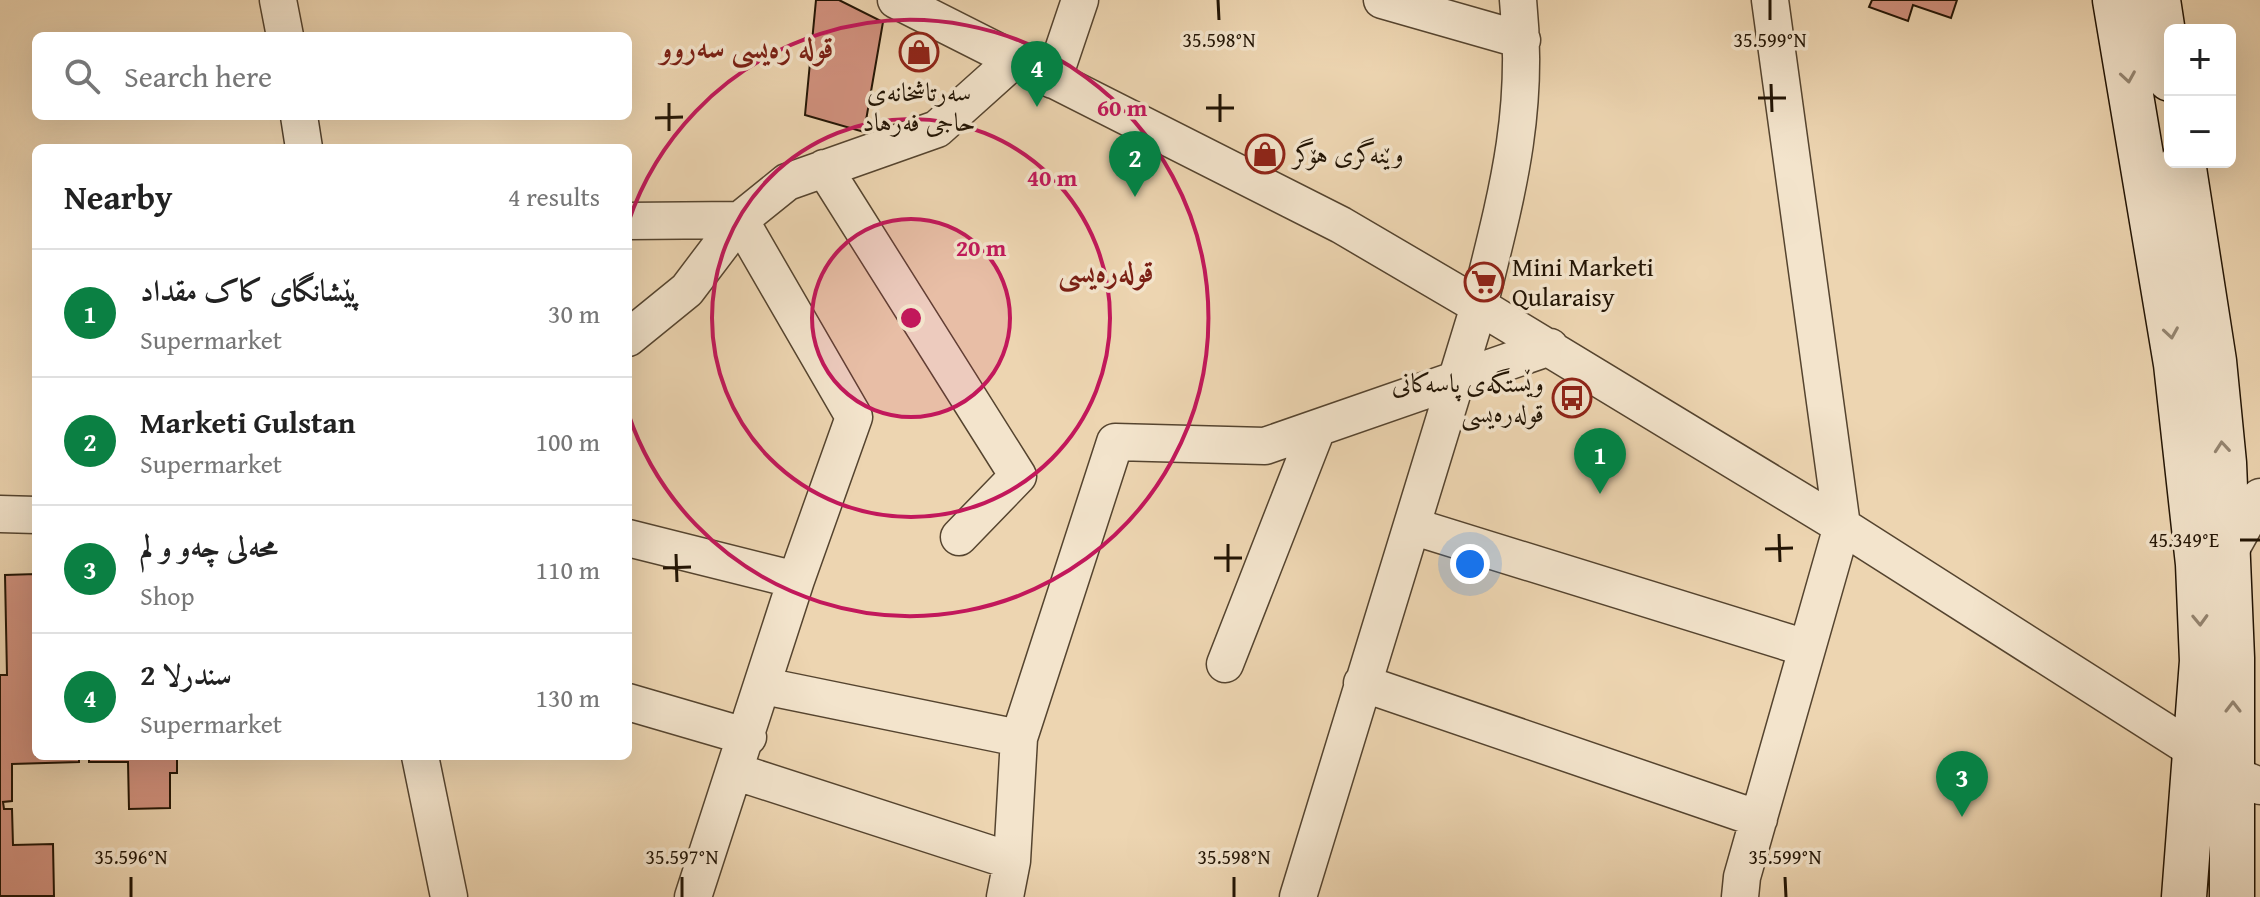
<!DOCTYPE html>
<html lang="en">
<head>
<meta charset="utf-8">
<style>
  body { margin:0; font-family:"Gentium Book Plus",Amiri,serif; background:#f6f6f6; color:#222 }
  .controls { position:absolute; right:24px; top:24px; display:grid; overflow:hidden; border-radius:12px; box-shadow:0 8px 32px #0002 }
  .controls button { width:72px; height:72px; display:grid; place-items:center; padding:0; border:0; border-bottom:2px solid #e0e0e0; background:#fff; color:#222; font:40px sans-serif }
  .you { position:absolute; left:1470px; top:564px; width:28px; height:28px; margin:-20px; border:6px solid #fff; border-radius:50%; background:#1a73e8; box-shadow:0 0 0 12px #1a73e833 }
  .badge { display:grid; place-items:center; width:52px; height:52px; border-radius:50%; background:#0b8043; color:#fff; font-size:26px; font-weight:700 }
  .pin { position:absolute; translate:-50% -66px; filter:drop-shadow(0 2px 4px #0008) }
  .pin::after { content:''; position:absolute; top:42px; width:28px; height:24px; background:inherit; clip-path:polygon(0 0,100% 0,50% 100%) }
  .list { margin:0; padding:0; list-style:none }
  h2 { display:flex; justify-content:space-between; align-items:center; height:104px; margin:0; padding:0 32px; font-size:34px }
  h2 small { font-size:26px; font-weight:400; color:#767676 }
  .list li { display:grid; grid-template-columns:52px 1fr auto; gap:24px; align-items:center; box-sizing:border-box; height:128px; padding:0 32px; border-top:2px solid #e0e0e0 }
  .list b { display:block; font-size:30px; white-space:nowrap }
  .list p { margin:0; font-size:26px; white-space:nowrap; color:#767676 }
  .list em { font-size:26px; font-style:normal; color:#767676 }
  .icon { flex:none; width:44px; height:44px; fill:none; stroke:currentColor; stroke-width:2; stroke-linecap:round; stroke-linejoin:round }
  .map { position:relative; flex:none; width:2260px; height:897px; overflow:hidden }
  .search { position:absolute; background:#fff; box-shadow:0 8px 32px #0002; left:32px; top:32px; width:600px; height:88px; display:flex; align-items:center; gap:20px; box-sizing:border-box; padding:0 28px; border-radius:12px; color:#767676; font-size:30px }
  .panel { position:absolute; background:#fff; box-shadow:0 8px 32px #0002; left:32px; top:144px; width:600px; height:616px; border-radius:12px }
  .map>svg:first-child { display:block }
</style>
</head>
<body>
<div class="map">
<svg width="2260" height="897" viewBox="0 0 2260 897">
  <rect width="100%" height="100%" fill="#edd5b1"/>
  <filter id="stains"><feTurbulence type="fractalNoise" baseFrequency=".0025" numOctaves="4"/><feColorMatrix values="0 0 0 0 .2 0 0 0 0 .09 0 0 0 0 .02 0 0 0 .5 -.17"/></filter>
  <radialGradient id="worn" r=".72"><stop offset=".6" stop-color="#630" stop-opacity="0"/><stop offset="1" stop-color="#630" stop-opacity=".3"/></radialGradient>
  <path fill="#d1917e" stroke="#221404" stroke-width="2" d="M816 0H839L883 22 864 132 805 115Z
    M1872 0H1957L1951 18 1913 5 1908 21 1869 7Z
    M36 574V756H79V762L12 764V801L3 802 4 809H12L13 845 53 844 54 896H0V675H7L5 575Z
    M89 756H177V773H170V808L129 809 128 762H89Z"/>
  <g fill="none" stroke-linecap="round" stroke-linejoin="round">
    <g stroke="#55442f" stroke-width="39">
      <path id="minor" d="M278 0 285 36
        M896 0 1341 225 1479 306 1298 897
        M1382 0 1522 40
        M1518 0C1530 114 1506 197 1479 306L1842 526 2233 775 2260 786
        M1053 80 1080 0
        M299 116 304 148
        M824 168 1018 476 959 537
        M628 221 740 220 854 417 796 580 693 897
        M628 338 687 290 740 220 787 182 937 129 1014 60
        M0 514 36 515
        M1412 526 1806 648
        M628 538 796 580
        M2227 556 2260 497
        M1225 664 1317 429
        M1362 683 1759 819
        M764 686 1019 738
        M628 702 748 737
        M420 756 449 897
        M737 772 1012 861
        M1005 897 1012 861 1019 738 1115 442 1265 446 1550 347
        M1740 897 1742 877 1842 526 1770 0"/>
    </g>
    <g stroke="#221404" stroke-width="47">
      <path id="secondary" d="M2115 0 2176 364 2198 564 2202 661 2184 897
        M2158 0 2170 79
        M2183 162 2214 361 2224 463 2232 658V897"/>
    </g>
    <use href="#minor" stroke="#f3e4cc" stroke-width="36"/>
    <use href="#secondary" stroke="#f3e4cc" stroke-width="44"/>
  </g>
  <defs><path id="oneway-chevron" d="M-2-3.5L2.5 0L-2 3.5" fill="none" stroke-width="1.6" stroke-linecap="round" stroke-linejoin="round" transform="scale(2)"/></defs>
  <g stroke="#958672">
    <use href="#oneway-chevron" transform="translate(2128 77) rotate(81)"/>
    <use href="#oneway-chevron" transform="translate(2171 333) rotate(81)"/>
    <use href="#oneway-chevron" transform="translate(2222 447) rotate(-95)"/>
    <use href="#oneway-chevron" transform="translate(2200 620) rotate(88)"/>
    <use href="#oneway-chevron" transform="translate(2233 707) rotate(-90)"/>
  </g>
  <path fill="none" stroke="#221404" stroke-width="3" d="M1218 0 1219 20M1770 0V20M1771 84 1772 112M1220 94V122M1758 98H1786M669 103V131M1206 108H1234M655 118 683 117M1779 534 1780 562M2240 540H2260M1228 544V572M1765 549 1793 548M676 554 677 582M1214 558H1242M663 568 691 567M131 877V897M682 877V897M1234 877V897M1785 877 1786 897"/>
  <circle cx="911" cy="318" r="99" fill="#c2185b" fill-opacity=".12"/>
  <g fill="none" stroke="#c2185b" stroke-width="4">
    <circle cx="911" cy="318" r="99"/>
    <circle cx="911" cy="318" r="199"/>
    <path d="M628 223A298 298 0 1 1 628 413"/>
  </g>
  <defs>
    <g id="shop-ring" transform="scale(2)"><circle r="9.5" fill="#f3e4cc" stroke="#8f2418" stroke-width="1.5"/><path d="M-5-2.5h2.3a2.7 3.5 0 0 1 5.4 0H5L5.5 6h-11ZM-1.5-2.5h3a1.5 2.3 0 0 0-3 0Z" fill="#8f2418"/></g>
    <g id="supermarket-ring" transform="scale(2)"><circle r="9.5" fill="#f3e4cc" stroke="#8f2418" stroke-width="1.5"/><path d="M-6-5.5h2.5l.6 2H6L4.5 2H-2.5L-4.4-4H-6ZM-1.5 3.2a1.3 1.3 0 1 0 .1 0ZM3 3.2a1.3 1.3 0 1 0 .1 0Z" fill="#8f2418"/></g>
    <g id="bus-ring" transform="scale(2)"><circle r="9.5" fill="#f3e4cc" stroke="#8f2418" stroke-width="1.5"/><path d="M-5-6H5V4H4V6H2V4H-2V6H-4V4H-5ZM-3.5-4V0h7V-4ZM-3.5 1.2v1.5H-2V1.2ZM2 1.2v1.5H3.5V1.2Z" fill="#8f2418"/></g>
  </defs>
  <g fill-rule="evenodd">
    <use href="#shop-ring" x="919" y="52"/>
    <use href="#shop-ring" x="1265" y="154"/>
    <use href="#supermarket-ring" x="1484" y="282"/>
    <use href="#bus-ring" x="1572" y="398"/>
  </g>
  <g text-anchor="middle" stroke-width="7" stroke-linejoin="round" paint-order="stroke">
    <g font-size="26" fill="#221404" stroke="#f3e4cc" text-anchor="start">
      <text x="919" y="101" text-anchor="middle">سەرتاشخانەی<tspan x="919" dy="30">حاجی فەرهاد</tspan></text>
      <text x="1293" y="163">وێنەگری هۆگر</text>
      <text x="1512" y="276">Mini Marketi<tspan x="1512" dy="30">Qularaisy</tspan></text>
      <text x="1544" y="392" text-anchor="end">وێستگەی پاسەكانی<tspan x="1544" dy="30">قولەرەیسی</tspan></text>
    </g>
    <g font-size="30" font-weight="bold" fill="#7a1f14" stroke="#f3e4cc">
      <text x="747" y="58">قولە رەیسی سەروو</text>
      <text x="1106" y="282">قولەرەیسی</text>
    </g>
  </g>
  <g font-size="20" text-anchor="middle" fill="#221404" stroke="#f3e4cc" stroke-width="7" stroke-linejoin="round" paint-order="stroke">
    <text x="1219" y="47">35.598°N</text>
    <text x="1770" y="47">35.599°N</text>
    <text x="2184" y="547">45.349°E</text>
    <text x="131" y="864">35.596°N</text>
    <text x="682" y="864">35.597°N</text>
    <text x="1234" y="864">35.598°N</text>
    <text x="1785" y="864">35.599°N</text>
  </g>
  <circle cx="911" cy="318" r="12" fill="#c2185b" stroke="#f3e4cc" stroke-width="4"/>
  <g font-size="24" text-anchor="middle" font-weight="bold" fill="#c2185b" stroke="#f3e4cc" stroke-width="7" stroke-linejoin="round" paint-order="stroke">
    <text x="1122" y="116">60 m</text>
    <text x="1052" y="186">40 m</text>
    <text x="981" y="256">20 m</text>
  </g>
  <rect width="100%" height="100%" filter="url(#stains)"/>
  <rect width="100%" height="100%" fill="url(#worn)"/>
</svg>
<div class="controls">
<button>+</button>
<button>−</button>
</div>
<div class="you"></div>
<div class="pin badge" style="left:1600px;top:494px">1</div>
<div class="pin badge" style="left:1135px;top:197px">2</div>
<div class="pin badge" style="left:1962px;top:817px">3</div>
<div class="pin badge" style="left:1037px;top:107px">4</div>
<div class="search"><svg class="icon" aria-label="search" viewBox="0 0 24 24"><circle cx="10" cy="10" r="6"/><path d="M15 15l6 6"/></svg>Search here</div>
<section class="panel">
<h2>Nearby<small>4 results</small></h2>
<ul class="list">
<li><span class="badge">1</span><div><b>پێشانگای کاک مقداد</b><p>Supermarket</p></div><em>30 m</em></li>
<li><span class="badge">2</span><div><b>Marketi Gulstan</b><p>Supermarket</p></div><em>100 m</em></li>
<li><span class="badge">3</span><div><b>محەلی چەو و لم</b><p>Shop</p></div><em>110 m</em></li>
<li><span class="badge">4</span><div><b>سندرلا 2</b><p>Supermarket</p></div><em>130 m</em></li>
</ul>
</section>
</div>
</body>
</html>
